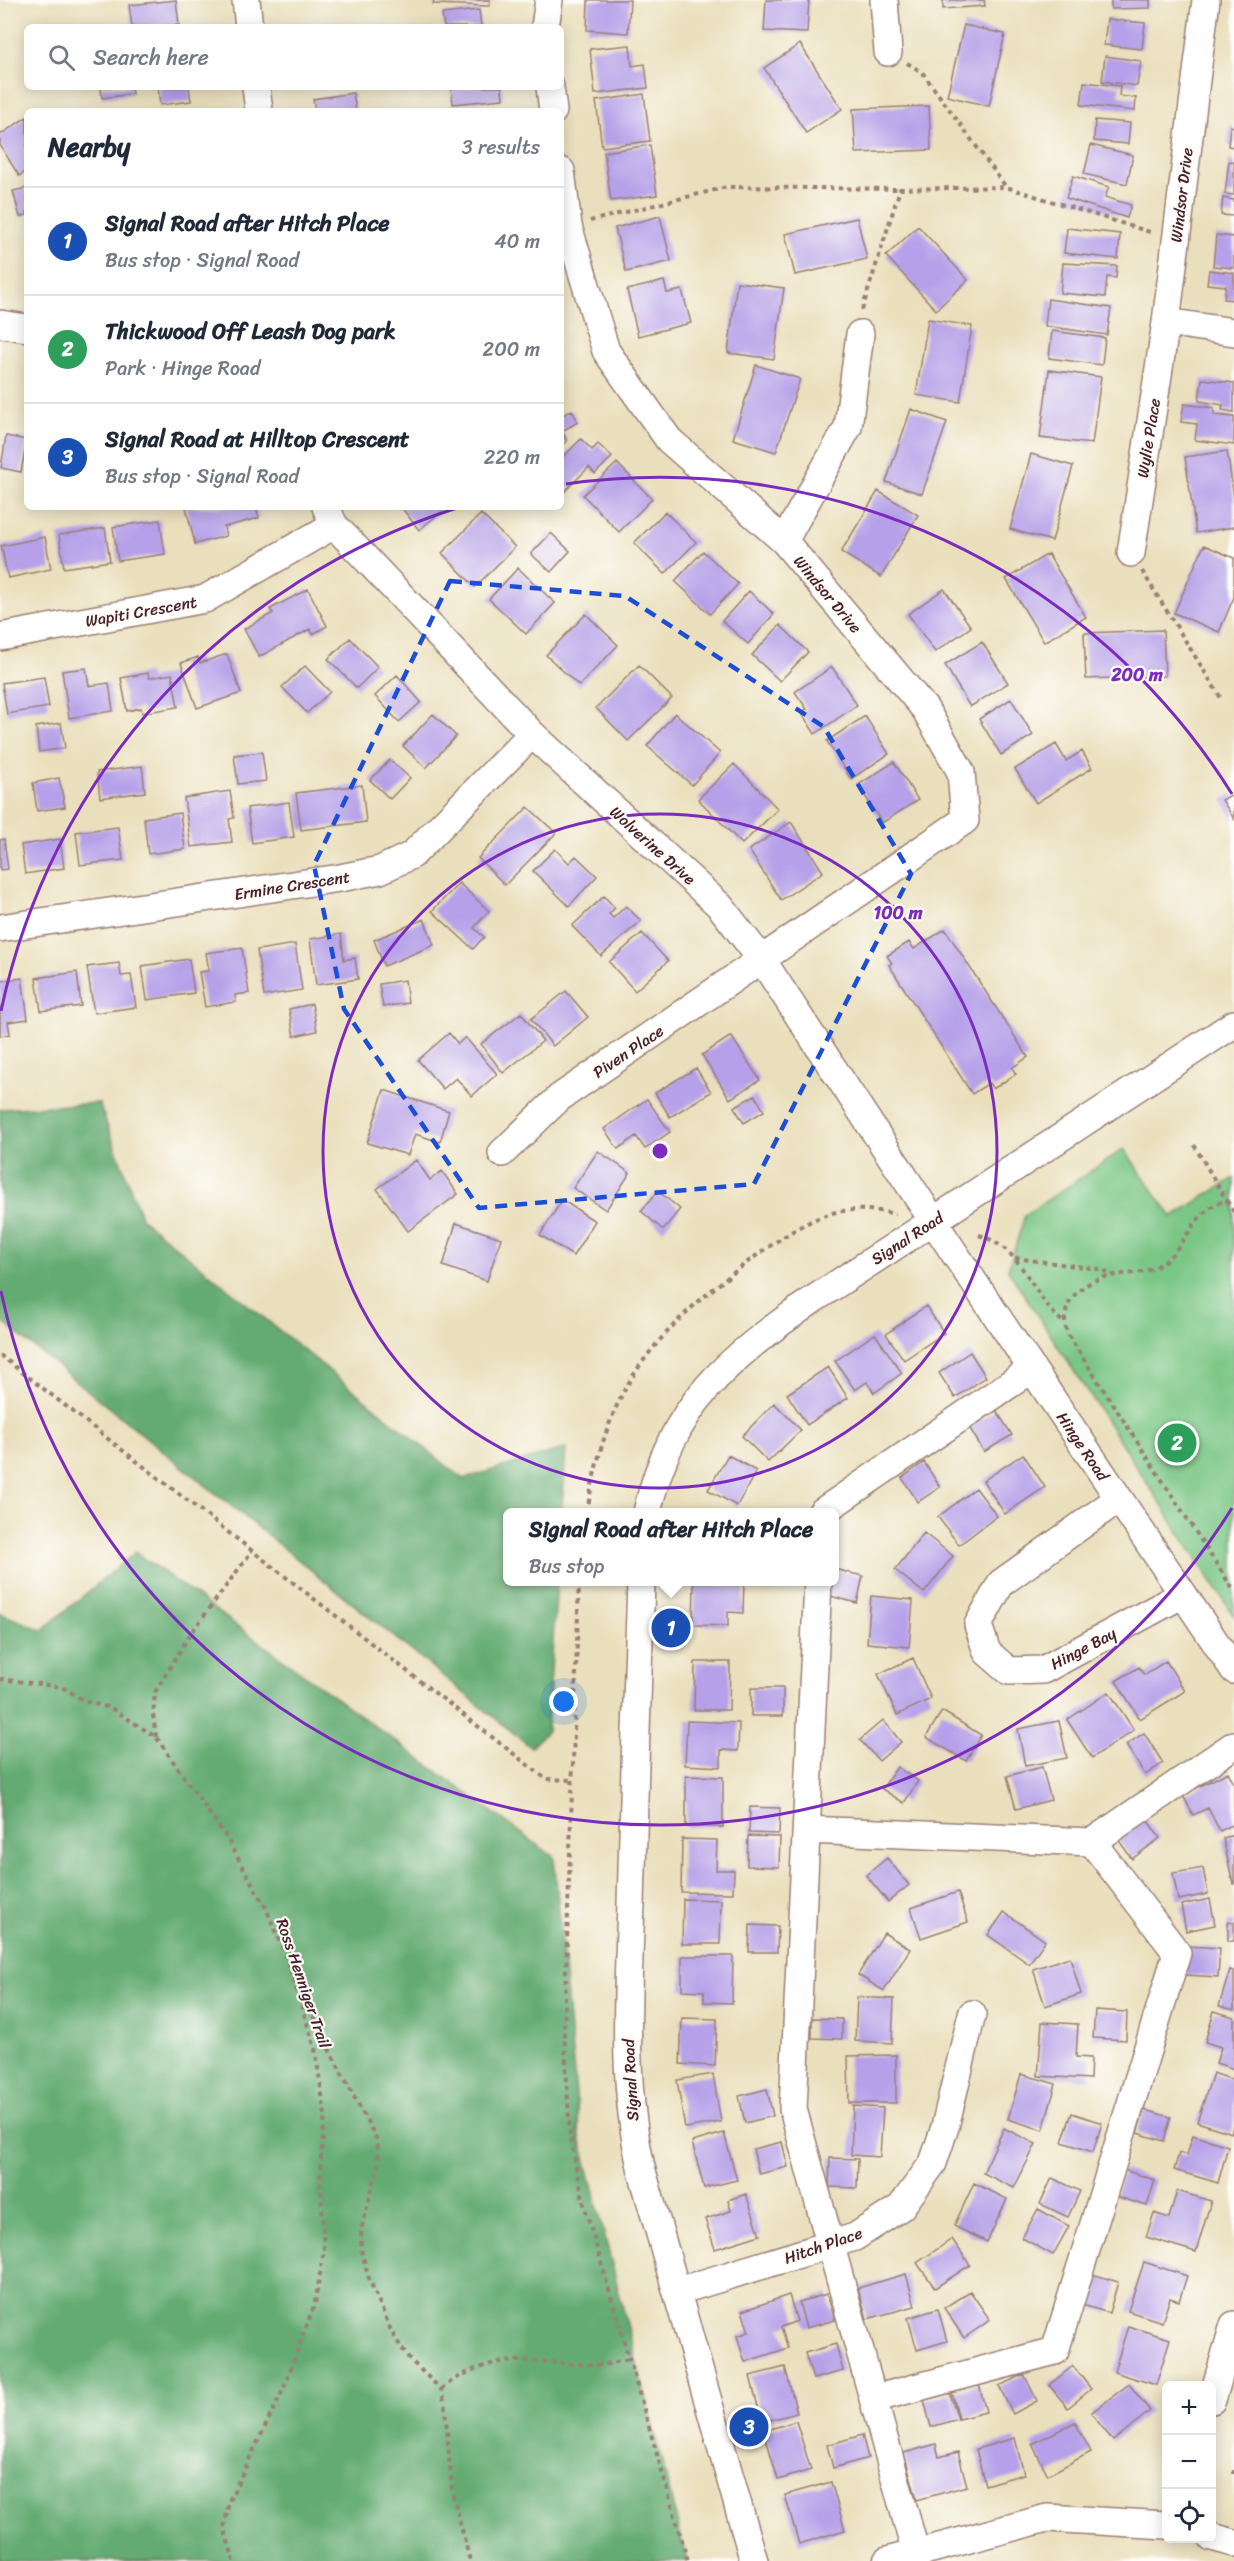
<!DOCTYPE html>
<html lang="en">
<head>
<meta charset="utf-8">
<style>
  body { margin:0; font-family:Sriracha,sans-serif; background:#f6f6f7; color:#1f2937 }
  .controls { position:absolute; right:18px; bottom:18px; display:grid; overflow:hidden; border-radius:9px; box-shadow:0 3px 15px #0003 }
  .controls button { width:54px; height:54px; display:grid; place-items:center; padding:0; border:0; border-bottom:2px solid #e0e1e3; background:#fff; color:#1f2937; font:30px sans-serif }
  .you { position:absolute; left:564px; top:1702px; width:21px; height:21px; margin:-15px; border:4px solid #fff; border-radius:50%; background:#1a73e8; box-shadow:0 0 0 9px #1a73e833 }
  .badge { display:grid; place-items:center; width:39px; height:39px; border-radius:50%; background:#2563eb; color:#fff; font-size:20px; font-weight:700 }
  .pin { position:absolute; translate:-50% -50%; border:3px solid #fff; box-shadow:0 2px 6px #0006 }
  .popup { position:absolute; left:503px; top:1508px; width:336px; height:78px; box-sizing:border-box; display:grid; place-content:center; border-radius:9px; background:#fff; filter:drop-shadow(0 2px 4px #0005); font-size:20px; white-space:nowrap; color:#747a83 }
  .popup b { font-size:22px; color:#1f2937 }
  .popup::after { content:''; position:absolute; left:50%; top:100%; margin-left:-12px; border:12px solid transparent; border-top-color:#fff }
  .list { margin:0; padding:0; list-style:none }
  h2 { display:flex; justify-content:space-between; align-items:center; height:78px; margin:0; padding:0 24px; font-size:26px }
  h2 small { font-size:20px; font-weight:400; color:#747a83 }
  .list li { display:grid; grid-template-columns:39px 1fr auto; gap:18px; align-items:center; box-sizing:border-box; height:108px; padding:0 24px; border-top:2px solid #e0e1e3 }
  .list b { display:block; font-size:22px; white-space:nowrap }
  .list p { margin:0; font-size:20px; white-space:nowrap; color:#747a83 }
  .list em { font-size:20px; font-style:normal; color:#747a83 }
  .icon { flex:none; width:33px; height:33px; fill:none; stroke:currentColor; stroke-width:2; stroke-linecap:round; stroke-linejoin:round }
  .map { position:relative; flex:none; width:1234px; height:2561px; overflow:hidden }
  .search { position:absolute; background:#fff; box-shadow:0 3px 15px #0003; left:24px; top:24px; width:540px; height:66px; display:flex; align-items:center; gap:15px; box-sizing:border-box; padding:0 21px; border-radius:9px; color:#747a83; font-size:22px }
  .panel { position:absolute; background:#fff; box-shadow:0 3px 15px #0003; left:24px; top:108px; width:540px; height:402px; border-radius:9px }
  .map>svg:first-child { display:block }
</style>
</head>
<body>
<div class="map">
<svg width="1234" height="2561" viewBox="0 0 1234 2561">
  <rect width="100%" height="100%" fill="#fdfcf7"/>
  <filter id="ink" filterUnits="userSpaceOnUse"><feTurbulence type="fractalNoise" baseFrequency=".0167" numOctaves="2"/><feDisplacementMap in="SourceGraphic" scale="12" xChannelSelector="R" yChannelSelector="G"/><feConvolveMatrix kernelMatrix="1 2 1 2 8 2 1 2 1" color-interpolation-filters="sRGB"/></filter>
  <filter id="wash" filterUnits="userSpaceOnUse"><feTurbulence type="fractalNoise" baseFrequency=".008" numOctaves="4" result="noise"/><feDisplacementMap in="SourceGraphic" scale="24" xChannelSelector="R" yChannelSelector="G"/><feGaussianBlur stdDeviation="1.35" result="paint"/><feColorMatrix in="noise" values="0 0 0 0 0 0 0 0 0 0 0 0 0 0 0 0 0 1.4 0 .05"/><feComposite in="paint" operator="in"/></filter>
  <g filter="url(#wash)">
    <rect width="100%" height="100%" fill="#eadfbc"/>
    <path fill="#7ac685" stroke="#627258" stroke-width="1.5" d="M1124 1149 1172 1217 1234 1178V1616L1008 1270 1025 1215Z"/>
    <path fill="#63ab72" stroke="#56654e" stroke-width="1.5" d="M99 1103 142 1219 463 1479 566 1448 562 1512H508V1582H557L547 1731 531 1747 0 1320V1109Z
      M136 1552 554 1857 580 2138 687 2561H0V1613L42 1630Z"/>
    <g id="blocks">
      <path fill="#b5a0e9" d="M176 0 179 25 132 27 129 5Z
        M434 0H490L489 6 433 4Z
        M588 0H630L628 33 587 30Z
        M766 0H809L807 33 764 31Z
        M943 0H984L985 6 943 9Z
        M1111 0H1150V8L1111 9Z
        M479 10 481 27H444L442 14Z
        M1107 19 1145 23 1142 49 1104 45Z
        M964 25 1005 34 989 106 947 96Z
        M800 44 842 109 806 133 764 68Z
        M630 45 632 66 645 64 648 88 595 94 590 49Z
        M1105 56 1141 61 1137 86 1102 81Z
        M1084 82 1120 86 1119 96 1136 98 1135 111 1081 105Z
        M101 87H131L132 94 102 98Z
        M158 87H189L191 101 160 105Z
        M451 87H502L503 99 453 104Z
        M353 93 356 111H315L313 99Z
        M644 94 650 141 602 147 596 101Z
        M929 106 931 150 856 153 853 109Z
        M508 108V111H493V109Z
        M27 117V171L19 176 0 145V135Z
        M1095 120 1130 123 1128 144 1094 141Z
        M1230 126 1234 127V147L1228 146Z
        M650 145 657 195 611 201 604 152Z
        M1091 145 1133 155 1127 184 1084 174Z
        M1229 161 1234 162V195L1225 194Z
        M1073 176 1109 187 1105 197 1131 205 1127 218 1066 198Z
        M27 188V215L20 217 13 191Z
        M1223 198 1234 200V216L1221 215Z
        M660 216 671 261 626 272 615 228Z
        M857 218 867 259 795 275 785 234Z
        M918 226 968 280 936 310 886 256Z
        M1067 228 1120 234 1118 259 1064 253Z
        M1216 235 1234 237V268L1213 266Z
        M1063 263 1117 266 1116 278 1107 277 1105 297 1060 293Z
        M1209 270 1234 273V300L1224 299 1226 286 1207 284Z
        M664 281 667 293 682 290 691 323 638 336 627 290Z
        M737 282 784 288 774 359 728 353Z
        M1048 299 1111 308 1107 335 1045 326Z
        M928 319 972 326 960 402 916 395Z
        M1052 331 1105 338 1102 365 1049 358Z
        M756 365 800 379 776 452 733 439Z
        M1049 370 1101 377 1092 444 1040 438Z
        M1202 379 1234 383V412L1222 410 1223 405 1199 401Z
        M1184 404 1214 408V415L1234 417V445L1195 440 1197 424 1181 422Z
        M911 409 947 422 922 494 886 482Z
        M572 410 578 422 562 431 567 441 561 445V416Z
        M6 436 27 440 21 472 1 468Z
        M581 439 592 450 598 444 612 457 595 474 589 467 564 492 561 488V459Z
        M1227 451 1234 497V527L1196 533 1185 457Z
        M1031 454 1073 466 1052 541 1010 529Z
        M617 463 652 499 619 532 583 495Z
        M878 491 918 515 881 577 841 552Z
        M186 507H256L259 518 224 527 226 536 195 544Z
        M401 507H447L419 530Z
        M665 512 696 542 665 574 634 543Z
        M481 514 515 547 475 587 442 553Z
        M160 520 165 554 118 561 113 527Z
        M105 528 110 561 64 568 59 535Z
        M551 533 570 551 551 572 531 554Z
        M45 537 51 569 8 578 1 546Z
        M1204 545 1234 558V597L1219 632 1174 613Z
        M703 551 738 584 710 614 675 581Z
        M1048 554 1086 617 1044 642 1006 579Z
        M518 568 555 603 526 634 489 599Z
        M308 589 327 626 313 634 310 629 259 657 244 629 273 613 270 609Z
        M944 589 971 627 935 652 908 614Z
        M749 591 774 614 748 644 722 621Z
        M586 614 618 645 579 686 546 655Z
        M780 625 808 652 780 681 752 655Z
        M1163 630 1165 676 1086 679 1084 633Z
        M350 638 378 667 357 688 328 659Z
        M982 642 1008 683 970 707 945 665Z
        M227 654 241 693 197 708 181 663 198 657 200 663Z
        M639 665 672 698 628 741 596 708Z
        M305 666 330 692 307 713 282 687Z
        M832 667 857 705 815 734 801 712 807 709 795 692Z
        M86 668 89 686 109 683 113 711 69 718 62 671Z
        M148 673 149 678 172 674 178 707 142 713 141 708 127 711 121 678Z
        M397 675 421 702 399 722 375 696Z
        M44 677 49 707 7 714 2 683Z
        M1011 699 1033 735 1001 755 979 719Z
        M675 713 720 753 692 785 647 746Z
        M433 714 456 736 426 768 403 746Z
        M865 716 889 754 851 779 827 741Z
        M61 723 65 748 39 752 36 727Z
        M1056 744 1066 761 1082 751 1092 768 1036 803 1015 769Z
        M262 752 266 781 238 784 234 755Z
        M390 760 410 778 390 799 370 780Z
        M894 762 918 800 882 823 858 785Z
        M734 764 778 809 742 844 698 799Z
        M142 766 145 792 100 798 97 772Z
        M59 778 65 807 37 811 33 783Z
        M362 785 366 822 301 830 296 793Z
        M230 791 234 818 229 819 232 842 191 847 184 798Z
        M1234 793V819L1222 800Z
        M289 802 294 837 252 843 247 808Z
        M528 807 556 833 505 885 478 858Z
        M180 813 185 849 148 854 144 818Z
        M791 822 823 872 781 900 749 850Z
        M118 827 123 860 80 865 76 832Z
        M4 839 8 869 0 870V840Z
        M60 839 64 868 25 874 21 845Z
        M555 849 569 863 576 856 597 876 569 906 533 871Z
        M459 883 489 911 474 928 484 937 473 949 432 911Z
        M604 896 615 908 609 914 613 918 626 906 641 921 601 956 572 926Z
        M424 919 434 945 384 966 374 940Z
        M945 929 1028 1057 1012 1068 1016 1074 993 1089 989 1083 972 1094 889 965 892 963 887 956 909 942 914 949Z
        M642 933 668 961 635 991 609 962Z
        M341 934 344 960 355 958 358 979 316 985 310 939Z
        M295 944 302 990 264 996 257 950Z
        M242 948 249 993 235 995 236 1002 205 1007 199 972 209 971 206 953Z
        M189 959 194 993 147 1000 142 966Z
        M119 963 121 976 131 975 136 1007 94 1013 87 967Z
        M77 972 81 1006 41 1011 36 978Z
        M22 978 28 1019 8 1022 10 1034 0 1036V981Z
        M405 980 408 1003 383 1007 379 984Z
        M566 991 588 1017 553 1046 531 1019Z
        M312 1004 317 1031 294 1036 289 1009Z
        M521 1013 543 1041 503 1073 481 1044Z
        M449 1033 458 1044 465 1037 497 1074 472 1096 456 1078 443 1089 418 1060Z
        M731 1036 760 1080 730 1099 702 1055Z
        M696 1068 711 1092 670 1117 655 1093Z
        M384 1090 449 1111 440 1142 415 1134 408 1155 367 1143Z
        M755 1095 764 1111 744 1123 734 1107Z
        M647 1099 670 1132 645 1149 636 1136 618 1149 604 1129Z
        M598 1151 630 1173 606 1210 573 1188Z
        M416 1160 430 1180 442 1171 458 1194 408 1231 377 1189Z
        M658 1191 680 1209 663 1230 641 1211Z
        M562 1200 595 1221 573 1256 540 1235Z
        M456 1223 501 1238 487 1281 443 1266Z
        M926 1306 944 1333 904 1360 886 1334Z
        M875 1334 902 1373 874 1393 867 1382 855 1390 835 1361Z
        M970 1352 986 1377 955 1398 939 1373Z
        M828 1367 848 1398 807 1425 787 1394Z
        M774 1403 801 1430 768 1462 742 1436Z
        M996 1410 1012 1435 984 1452 969 1427Z
        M1023 1454 1045 1487 1005 1514 983 1481Z
        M728 1455 756 1471 737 1506 708 1490Z
        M924 1462 940 1487 918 1502 902 1478Z
        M976 1488 997 1516 959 1545 938 1517Z
        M924 1533 953 1556 924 1593 895 1570Z
        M834 1569 863 1576 857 1603 826 1595 830 1582H834Z
        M694 1582H744L743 1613 728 1612V1626L693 1625Z
        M871 1596 913 1600 909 1647 867 1643Z
        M913 1658 931 1699 897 1715 878 1674Z
        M1166 1661 1185 1691 1140 1719 1116 1681 1139 1667 1144 1675Z
        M695 1662H730L729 1710H694Z
        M751 1688H783V1716H751Z
        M1109 1692 1134 1730 1092 1758 1067 1720Z
        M942 1711 981 1735 966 1761 926 1737Z
        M883 1720 901 1742 879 1761 860 1740Z
        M687 1721 739 1723 738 1751 721 1750V1767L685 1765Z
        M1059 1721 1067 1758 1025 1766 1018 1729Z
        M1144 1733 1163 1763 1145 1775 1126 1745Z
        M897 1767 918 1781 904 1803 882 1789Z
        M1042 1767 1051 1800 1016 1809 1007 1776Z
        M1228 1772 1234 1784V1824L1220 1831 1208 1808 1193 1815 1183 1795Z
        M686 1776 723 1777V1827H686Z
        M750 1807 780 1808 779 1834 749 1833Z
        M1145 1817 1160 1838 1132 1859 1117 1838Z
        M1234 1835V1884H1233L1223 1838Z
        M748 1836 780 1837 779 1867 747 1866Z
        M682 1839 717 1840 716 1870H734L733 1893 681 1892Z
        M887 1858 909 1885 888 1902 866 1875Z
        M1203 1868 1208 1894 1178 1900 1173 1873Z
        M958 1892 968 1922 921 1938 911 1908Z
        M683 1899 721 1900 720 1944H682Z
        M1210 1899 1215 1925 1186 1931 1181 1905Z
        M1004 1912 1045 1941 1029 1964 988 1935Z
        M1228 1922H1234V1941H1228Z
        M750 1925 778 1926 777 1952H749Z
        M884 1933 910 1949 884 1991 858 1975Z
        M1188 1946 1220 1948 1218 1977 1186 1975Z
        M682 1956H733L732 2003 704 2002V1991L682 1990Z
        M1070 1957 1081 1994 1045 2006 1033 1969Z
        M1230 1970 1234 1971V2010L1219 2006Z
        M857 1997 894 1999 892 2043 855 2041Z
        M1095 2010 1127 2012 1126 2040 1093 2038Z
        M1214 2011 1234 2017V2069L1216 2063 1221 2047 1205 2042Z
        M682 2018 717 2019 715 2066 680 2064Z
        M812 2018 842 2019V2039L812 2038Z
        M1042 2022 1078 2024 1076 2057 1091 2058 1090 2079 1038 2076Z
        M896 2055V2103H849L848 2056Z
        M1213 2073 1234 2080V2123L1231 2133 1197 2122Z
        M713 2074 721 2122 685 2128 677 2080Z
        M1021 2074 1056 2084 1043 2130 1008 2119Z
        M767 2089 773 2116 745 2123 739 2096Z
        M853 2106 883 2108 880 2157 851 2155Z
        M1144 2110 1171 2117 1164 2141 1137 2133Z
        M1072 2113 1102 2123 1093 2152 1062 2142Z
        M1004 2128 1036 2144 1014 2188 983 2173Z
        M724 2133 737 2180 704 2188 692 2142Z
        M1193 2135 1228 2146 1218 2183 1174 2170 1179 2153 1187 2155Z
        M782 2142 788 2167 759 2174 753 2149Z
        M830 2158 858 2159 857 2188 829 2187Z
        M1124 2170 1155 2180 1147 2206 1115 2196Z
        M1052 2178 1080 2191 1068 2217 1040 2204Z
        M974 2183 1007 2199 987 2242 954 2226Z
        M1177 2191 1211 2201 1196 2252 1146 2237 1154 2213 1169 2218Z
        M746 2194 760 2235 715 2249 705 2219 731 2211 728 2200Z
        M1038 2209 1069 2226 1053 2255 1022 2238Z
        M952 2239 970 2265 935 2288 917 2263Z
        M1144 2262 1187 2276 1179 2301 1170 2298 1162 2322 1128 2311Z
        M1089 2273 1118 2282 1109 2313 1079 2304Z
        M906 2274 915 2306 867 2319 858 2288Z
        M970 2291 990 2320 964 2338 944 2308Z
        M827 2294 835 2320 806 2328 799 2302Z
        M789 2295 797 2321 781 2327 788 2348 745 2362 737 2336 749 2332 742 2311Z
        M938 2309 947 2341 917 2350 908 2318Z
        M1128 2326 1170 2339 1156 2385 1114 2372Z
        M836 2344 843 2371 813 2379 805 2353Z
        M1073 2366 1091 2389 1068 2408 1049 2385Z
        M785 2367 797 2413 762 2422 750 2376Z
        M1024 2374 1037 2401 1013 2414 999 2386Z
        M979 2384 986 2412 959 2419 952 2392Z
        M1129 2384 1150 2411 1113 2441 1091 2413Z
        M950 2393 958 2419 931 2427 924 2400Z
        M796 2421 811 2470 778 2480 764 2431Z
        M1075 2422 1091 2452 1048 2475 1032 2444Z
        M862 2435 868 2458 833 2468 827 2445Z
        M1015 2438 1024 2474 985 2485 976 2449Z
        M936 2444 939 2457 958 2452 967 2486 917 2500 904 2453Z
        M831 2482 845 2530 799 2544 785 2495Z"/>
    </g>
  </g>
  <g filter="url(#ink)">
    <use href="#blocks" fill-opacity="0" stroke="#9a7f74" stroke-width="1.5"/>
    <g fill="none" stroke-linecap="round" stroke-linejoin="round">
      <g stroke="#9a7f74" stroke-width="30">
        <path id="minor" d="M246 0 249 27
          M884 0 888 52
          M545 27 549 0
          M256 87 259 111
          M550 87 553 111
          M1166 322 1234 332
          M0 324 27 328
          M326 507 334 525 532 734 720 906 762 960 951 1248 1234 1670
          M784 541 848 427 860 334
          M1131 553 1166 322 1206 0
          M0 637 205 599 334 525
          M0 928 340 878 380 870 412 855 532 734
          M502 1153 559 1098 965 820 961 772 925 709 784 541 669 440 606 351 568 226 561 171
          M1118 1499 1001 1583 978 1625 987 1652 1009 1671 1043 1670 1183 1594
          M647 1512C672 1404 726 1360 814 1299L1234 1024
          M822 1512 1032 1369
          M641 1582C637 1689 634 1797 631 1904 628 1994 621 2084 642 2171L754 2561
          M818 1582 793 2109 918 2561
          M807 1830 1092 1842 1234 1745
          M678 2291 855 2237 901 2207 933 2163 945 2127 972 2014
          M873 2399 1055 2351 1177 1953 1092 1842
          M1212 2400 1234 2325
          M1212 2537 1234 2543
          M887 2561 1047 2518 1166 2525"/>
      </g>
      <path stroke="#9a7f74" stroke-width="4" stroke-dasharray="4.5 4.5" stroke-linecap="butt" d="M907 63 922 72 1006 187 1153 233
        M590 221 727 187 900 189
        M862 310 900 189 1005 187
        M1142 571 1221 698
        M1194 1145 1227 1201
        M1234 1212 1227 1201C1196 1205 1187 1246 1162 1263 1143 1277 1126 1271 1105 1277 1078 1284 1057 1307 1068 1335L1234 1591
        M979 1235C1024 1249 1030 1294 1063 1322
        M1015 1258 1098 1269 1116 1276
        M0 1355 546 1779 572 1780
        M587 1512C594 1470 604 1429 624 1391 655 1335 703 1295 753 1258 777 1241 804 1221 832 1213 853 1208 875 1209 895 1214
        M579 1582 564 2030 570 2137 584 2204 688 2561
        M0 1679 62 1687 85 1701 111 1708 156 1737 226 1837 266 1908 286 1958 315 2048 325 2115 320 2169 324 2250 315 2303 282 2392 229 2501 224 2528 234 2561
        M156 1737 153 1715 155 1692 189 1636 252 1551
        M294 1975 329 2049 377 2140 379 2162 361 2230V2249L368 2276 392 2333 408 2358 441 2389 445 2405 452 2491 470 2561
        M441 2389C496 2347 535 2364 597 2365 607 2365 619 2361 629 2359
        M1234 2470V2474"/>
      <use href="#minor" stroke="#fff" stroke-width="27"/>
    </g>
  </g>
  <path fill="none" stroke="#1d4ed8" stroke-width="4.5" stroke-dasharray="12 8" stroke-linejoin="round" d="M450 581 625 596 824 727 911 874 754 1184 479 1208 344 1009 314 865Z"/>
  <g fill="none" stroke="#7b2cbf" stroke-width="3">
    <circle cx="660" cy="1151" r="337"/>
    <path d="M1232 1508A674 674 0 0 1 1 1291M1 1011A674 674 0 0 1 457 508M566 484A674 674 0 0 1 1232 794"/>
  </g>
  <g text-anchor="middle" stroke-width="4.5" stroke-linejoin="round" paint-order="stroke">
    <g font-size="16" fill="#4a1f2b" stroke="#fdfcf7">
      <text transform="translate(1181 195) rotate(-83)" y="6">Windsor Drive</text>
      <text transform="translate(1148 438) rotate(-81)" y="6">Wylie Place</text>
      <text transform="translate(828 594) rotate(50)" y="6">Windsor Drive</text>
      <text transform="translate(141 611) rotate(-10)" y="6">Wapiti Crescent</text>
      <text transform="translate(653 845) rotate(42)" y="6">Wolverine Drive</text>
      <text transform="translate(292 885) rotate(-9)" y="6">Ermine Crescent</text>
      <text transform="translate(628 1051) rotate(-34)" y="6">Piven Place</text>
      <text transform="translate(907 1238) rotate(-33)" y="6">Signal Road</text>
      <text transform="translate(1083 1446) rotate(56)" y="6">Hinge Road</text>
      <text transform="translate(1083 1648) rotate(-28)" y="6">Hinge Bay</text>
      <text transform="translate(304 1983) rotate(71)" y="6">Ross Henniger Trail</text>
      <text transform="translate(630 2080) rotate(-93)" y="6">Signal Road</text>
      <text transform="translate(823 2245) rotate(-19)" y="6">Hitch Place</text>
    </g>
  </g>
  <circle cx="660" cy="1151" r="9" fill="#7b2cbf" stroke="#fdfcf7" stroke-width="3"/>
  <g font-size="18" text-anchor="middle" font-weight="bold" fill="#7b2cbf" stroke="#fdfcf7" stroke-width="4.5" stroke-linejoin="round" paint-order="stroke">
    <text x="1137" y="681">200 m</text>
    <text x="898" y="919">100 m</text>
  </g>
</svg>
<div class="controls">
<button>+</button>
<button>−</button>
<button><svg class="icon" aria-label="locate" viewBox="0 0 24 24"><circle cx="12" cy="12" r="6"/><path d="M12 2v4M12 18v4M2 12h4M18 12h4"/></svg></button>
</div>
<div class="you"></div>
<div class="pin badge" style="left:671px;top:1628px;background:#1a4fb4">1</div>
<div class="popup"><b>Signal Road after Hitch Place</b>Bus stop</div>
<div class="pin badge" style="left:1177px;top:1443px;background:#2e9e5b">2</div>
<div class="pin badge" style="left:749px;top:2427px;background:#1a4fb4">3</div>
<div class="search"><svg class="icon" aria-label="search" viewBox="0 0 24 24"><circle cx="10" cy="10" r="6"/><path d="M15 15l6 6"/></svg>Search here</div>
<section class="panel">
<h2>Nearby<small>3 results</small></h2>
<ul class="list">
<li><span class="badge" style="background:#1a4fb4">1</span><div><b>Signal Road after Hitch Place</b><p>Bus stop · Signal Road</p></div><em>40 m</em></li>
<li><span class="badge" style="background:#2e9e5b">2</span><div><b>Thickwood Off Leash Dog park</b><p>Park · Hinge Road</p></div><em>200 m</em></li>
<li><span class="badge" style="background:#1a4fb4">3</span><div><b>Signal Road at Hilltop Crescent</b><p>Bus stop · Signal Road</p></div><em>220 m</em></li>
</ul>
</section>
</div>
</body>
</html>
